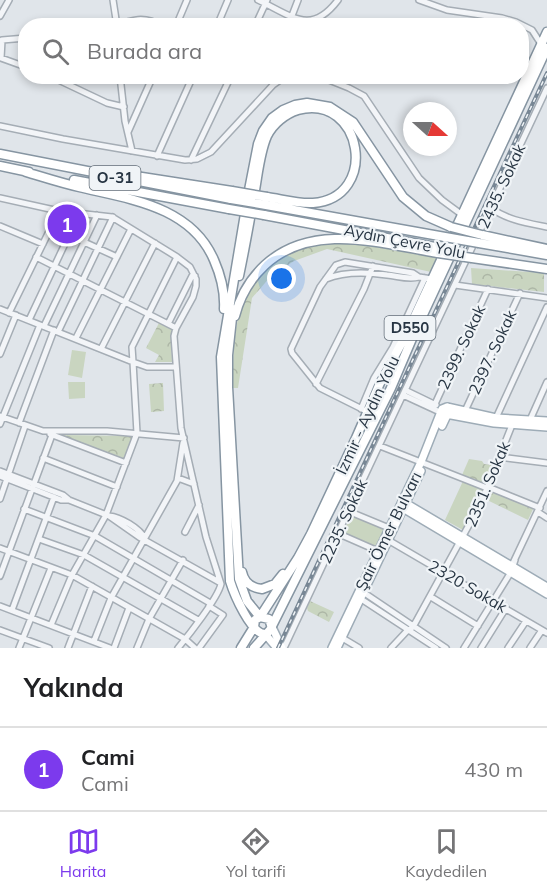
<!DOCTYPE html>
<html lang="tr">
<head>
<meta charset="utf-8">
<style>
  body { margin:0; font-family:Mulish,sans-serif; background:#f2f2f2; color:#202124 }
  .compass { position:absolute; left:403px; top:102px; width:54px; height:54px; border-radius:50%; background:#fff; box-shadow:0 3px 9px #0003; rotate:111deg }
  .you { position:absolute; left:282px; top:279px; width:21px; height:21px; margin:-15px; border:4px solid #fff; border-radius:50%; background:#1a73e8; box-shadow:0 0 0 9px #1a73e833 }
  .badge { display:grid; place-items:center; width:39px; height:39px; border-radius:50%; background:#7c3aed; color:#fff; font-size:20px; font-weight:700 }
  .pin { position:absolute; translate:-50% -50%; border:3px solid #fff; box-shadow:0 2px 6px #0006 }
  .list { margin:0; padding:0; list-style:none }
  h2 { display:flex; justify-content:space-between; align-items:center; height:78px; margin:0; padding:0 24px; font-size:26px }
  h2 small { font-size:20px; font-weight:400; color:#757577 }
  .list li { display:grid; grid-template-columns:39px 1fr auto; gap:18px; align-items:center; box-sizing:border-box; height:84px; padding:0 24px; border-top:2px solid #e0e0e0 }
  .list b { display:block; font-size:22px; white-space:nowrap }
  .list p { margin:0; font-size:20px; white-space:nowrap; color:#757577 }
  .list em { font-size:20px; font-style:normal; color:#757577 }
  .icon { flex:none; width:33px; height:33px; fill:none; stroke:currentColor; stroke-width:2; stroke-linecap:round; stroke-linejoin:round }
  .map { position:relative; flex:none; width:547px; height:648px; overflow:hidden }
  .search { position:absolute; background:#fff; box-shadow:0 3px 9px #0003; left:18px; right:18px; top:18px; height:66px; display:flex; align-items:center; gap:15px; box-sizing:border-box; padding:0 21px; border-radius:24px; color:#757577; font-size:22px }
  .sheet { height:162px; background:#fff }
  nav { display:flex; justify-content:space-around; align-items:center; box-sizing:border-box; height:84px; border-top:2px solid #e0e0e0; background:#fff; font-size:16px; color:#757577 }
  nav a { display:grid; justify-items:center; gap:3px }
  nav .on { color:#7c3aed }
  .map>svg:first-child { display:block }
</style>
</head>
<body>
<div class="map">
<svg width="547" height="648" viewBox="0 0 547 648">
  <defs>
    <pattern id="forest-crowns" width="20" height="18" patternUnits="userSpaceOnUse" patternTransform="scale(1.5)"><rect width="20" height="18" fill="#c9d5c0"/><path d="M2 6a3 3 0 1 1 6 0M12 15a3 3 0 1 1 6 0" fill="none" stroke="#adb7a6"/></pattern>
  </defs>
  <rect width="100%" height="100%" fill="#e0e5ea"/>
  <path fill="#c9d5c0" d="M72 350 86 352 82 378 68 375Z
    M68 382H85V398L69 399Z
    M463 481 481 488 482 491 463 530 445 520Z
    M352 514 385 528 375 549 342 534Z"/>
  <path fill="url(#forest-crowns)" d="M348 242 439 258 431 272 327 249 294 261 271 276 252 298 238 388H233C233 337 233 287 282 257 291 251 304 245 316 243 326 242 338 242 348 242Z
    M471 268 544 273V292L472 284Z
    M160 321 172 328 171 337 172 362H155L159 355 146 348Z
    M163 383 164 411 151 412 149 384Z
    M62 435 133 436 123 460Z
    M469 459 482 461 484 464 492 465 484 485 462 475Z
    M491 489 534 507 528 520 485 499Z
    M310 601 334 612 329 622 308 611 307 608Z"/>
  <g fill="none" stroke-linecap="round" stroke-linejoin="round">
    <g stroke="#a5adb5" stroke-width="8">
      <path id="minor" d="M113 0 117 26
        M258 0C292 16 311 36 338 0
        M419 0 447 10 502 18 516 22 532 30 541 44
        M0 16 9 0
        M114 26C131 20 145 15 161 26
        M176 26 187 0
        M217 26 228 0
        M255 26 267 0
        M288 26 298 0
        M2 40 1 58 26 67
        M2 40 26 38
        M50 76 107 103 124 107
        M120 76 125 121 132 151
        M319 76 349 88 364 96 419 178 442 200 461 214
        M0 126 63 139 185 160 197 159 211 152 273 85 286 76
        M128 132 153 76
        M157 156 193 76
        M191 160 231 76
        M0 198 59 211 112 217 177 257 190 267 196 279V286L193 297 176 328 174 336 181 428 206 537 221 584C218 598 188 636 178 648
        M491 208C507 220 527 223 547 227
        M0 226 43 244
        M51 227 117 257
        M36 257 176 328
        M326 279C345 271 366 272 387 275 398 276 408 280 419 277
        M455 285 547 298
        M0 309 133 362 137 433 106 515 72 575 51 625
        M9 313 59 211
        M29 320 79 214
        M168 324 192 276H195
        M44 326 97 215
        M58 332 113 217
        M76 338 131 229
        M101 349 155 243
        M0 354 16 315
        M176 367H147L133 362 132 347 177 257
        M316 384 364 289 373 266
        M405 390 436 405
        M403 395 442 413
        M435 404 488 289
        M361 409 374 378 393 347 425 278
        M465 411 520 293
        M368 412 320 388 292 353 291 349 320 287 336 265 345 262 413 273 419 277 432 279
        M0 416 43 431H107L184 438
        M496 418 547 307
        M530 420 547 382
        M19 423 54 330
        M0 424 40 325
        M50 434 126 463
        M380 446 487 488
        M499 457 547 463
        M43 458 117 487
        M0 471 63 495 69 500 109 516C120 517 140 528 145 539
        M0 476 61 500H67
        M178 478 194 484
        M488 487 540 508
        M0 499 25 426
        M24 509 95 536 210 603
        M348 511 389 528
        M538 512 547 518
        M109 516 139 537 219 582
        M185 532 199 505
        M337 533 378 551
        M39 539 84 555 198 620
        M388 540 547 633
        M0 548 72 575 185 639 195 648
        M513 563 547 491
        M0 576 52 435
        M360 590 446 648
        M358 597 436 648
        M431 597 478 626
        M0 606 110 648
        M12 610 54 497
        M0 630 49 648
        M339 636 359 648
        M94 641 111 598 177 481 183 443
        M19 648 51 568
        M68 648 92 586
        M114 648 129 608
        M137 648 149 619 183 560
        M199 648 223 615 209 606
        M284 648 547 88
        M391 648 406 632 413 627 481 503 512 425
        M464 648 511 572 515 560
        M481 648 506 608
        M508 648 526 621
        M530 648 542 630"/>
    </g>
    <g stroke="#9eacb7" stroke-width="10">
      <path id="major" d="M447 407 496 418 547 421
        M446 414 494 423 547 427
        M442 426 449 411 447 407
        M402 501 547 587
        M401 507 547 594
        M271 625 282 648
        M265 634 277 648
        M332 648 421 462 442 409 447 407
        M337 648 421 471"/>
    </g>
    <g stroke="#8695a2" stroke-width="11">
      <path id="highway" d="M0 154 231 199
        M0 166 29 172
        M26 172C43 177 61 183 79 187 129 199 191 206 214 260 221 276 225 292 224 309
        M129 175 232 191
        M74 180 229 209
        M266 205 445 237
        M264 215 435 247
        M482 235 547 249
        M479 243 547 255
        M472 258 547 269
        M239 276C245 247 250 219 255 190 258 173 260 152 267 136 273 124 285 114 298 110 363 93 380 198 313 203 298 204 281 199 267 197
        M233 309 228 355V387L239 579 247 601 260 617 269 619 271 625
        M235 316C240 296 250 279 265 265 313 221 382 244 438 253
        M242 572C244 582 252 588 262 589L275 584 283 574
        M265 634C251 634 234 594 230 581L221 357 249 190 258 144 263 131 272 118 283 110 295 105 307 103 330 107 353 122 403 197 426 216 451 227
        M241 648 254 627 255 620 260 617 298 558 311 534 356 438 380 383 408 331 547 32
        M254 648 270 630 391 388 414 334 547 48"/>
    </g>
    <use href="#minor" stroke="#f3f5f8" stroke-width="5"/>
    <use href="#major" stroke="#fff" stroke-width="7"/>
    <use href="#highway" stroke="#fff" stroke-width="8"/>
    <g stroke="#788795" stroke-width="4">
      <path id="rail" d="M278 648 547 73"/>
    </g>
    <use href="#rail" stroke="#f0f4f7" stroke-width="1.5" stroke-dasharray="4.5" stroke-linecap="butt"/>
    <g stroke="#8695a2" stroke-width="11" stroke-linecap="butt">
      <path id="highway-bridge" d="M232 191 267 197
        M231 199 266 205
        M229 209 264 215
        M451 227 482 235
        M445 237 479 243
        M438 253 472 258"/>
    </g>
    <use href="#highway-bridge" stroke="#fff" stroke-width="8"/>
  </g>
  <g text-anchor="middle" stroke-width="4.5" stroke-linejoin="round" paint-order="stroke">
    <g fill="#f0f4f7" stroke="#636e79" stroke-width="1.5">
      <rect x="89.5" y="166" width="51" height="24" rx="4.5"/>
      <rect x="384.5" y="316" width="51" height="24" rx="4.5"/>
    </g>
    <g font-size="15" font-weight="bold" fill="#273543">
      <text x="115" y="183">O-31</text>
      <text x="410" y="333">D550</text>
    </g>
    <g font-size="16" fill="#273543" stroke="#f0f4f7">
      <text transform="translate(501 186) rotate(-65)" y="6">2435. Sokak</text>
      <text transform="translate(405 241) rotate(11)" y="6">Aydın Çevre Yolu</text>
      <text transform="translate(461 347) rotate(-65)" y="6">2399. Sokak</text>
      <text transform="translate(492 352) rotate(-65)" y="6">2397. Sokak</text>
      <text transform="translate(367 415) rotate(-65)" y="6">İzmir - Aydın Yolu</text>
      <text transform="translate(487 484) rotate(-67)" y="6">2351. Sokak</text>
      <text transform="translate(343 521) rotate(-65)" y="6">2235. Sokak</text>
      <text transform="translate(388 531) rotate(-64)" y="6">Şair Ömer Bulvarı</text>
      <text transform="translate(468 586) rotate(30)" y="6">2320 Sokak</text>
    </g>
  </g>
</svg>
<svg class="compass" viewBox="-18 -18 36 36"><path d="M0-13l5 13h-10z" fill="#e53935"/><path d="M0 13l5-13h-10z" fill="#757577"/></svg>
<div class="you"></div>
<div class="pin badge" style="left:67px;top:224px">1</div>
<div class="search"><svg class="icon" aria-label="search" viewBox="0 0 24 24"><circle cx="10" cy="10" r="6"/><path d="M15 15l6 6"/></svg>Burada ara</div>
</div>
<section class="sheet">
<h2>Yakında<small></small></h2>
<ul class="list">
<li><span class="badge">1</span><div><b>Cami</b><p>Cami</p></div><em>430 m</em></li>
</ul>
</section>
<nav>
<a class="on"><svg class="icon" aria-label="map" viewBox="0 0 24 24"><path d="M3 6l6-2 6 2 6-2v14l-6 2-6-2-6 2zM9 4v14M15 6v14"/></svg>Harita</a>
<a><svg class="icon" aria-label="directions" viewBox="0 0 24 24"><path d="M12 3l9 9-9 9-9-9zM9 14v-3h6M13 9l2 2-2 2"/></svg>Yol tarifi</a>
<a><svg class="icon" aria-label="saved" viewBox="0 0 24 24"><path d="M7 4h10v16l-5-4-5 4z"/></svg>Kaydedilen</a>
</nav>
</body>
</html>
